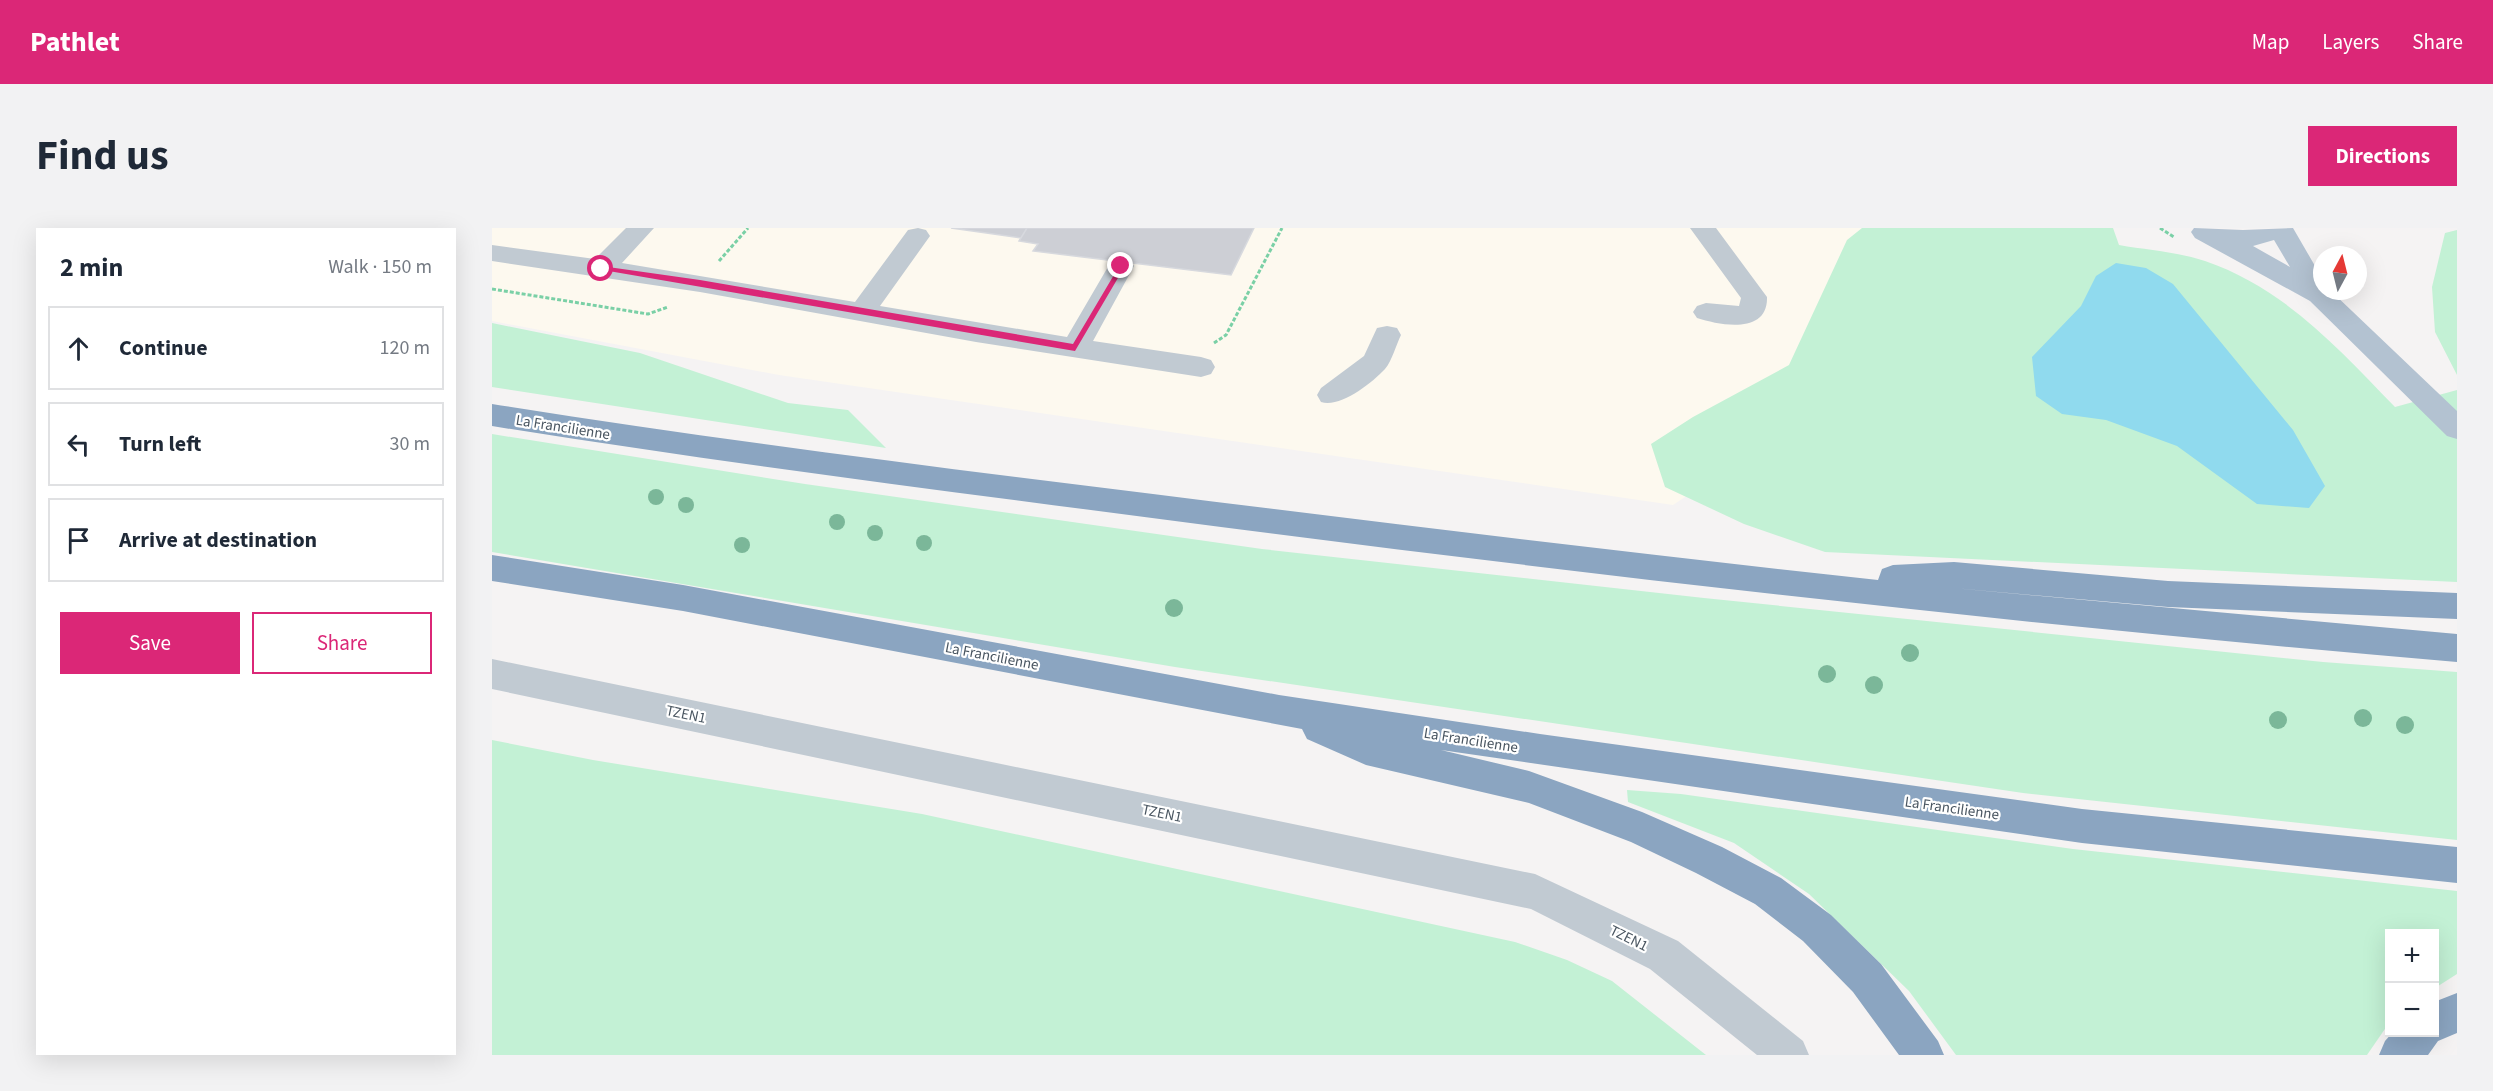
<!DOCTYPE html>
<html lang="en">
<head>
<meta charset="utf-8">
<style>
  body { margin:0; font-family:"Source Sans 3",sans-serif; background:#f2f2f3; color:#1f2937 }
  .controls { position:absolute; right:18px; bottom:18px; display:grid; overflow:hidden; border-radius:0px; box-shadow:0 6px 24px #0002 }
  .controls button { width:54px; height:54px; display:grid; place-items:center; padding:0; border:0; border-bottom:2px solid #e0e1e3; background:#fff; color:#1f2937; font:30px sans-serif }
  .compass { position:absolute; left:1821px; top:18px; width:54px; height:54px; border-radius:50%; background:#fff; box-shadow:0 6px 24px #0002; rotate:7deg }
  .stop { position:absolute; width:18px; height:18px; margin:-14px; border:4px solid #db2777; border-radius:50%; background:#fff }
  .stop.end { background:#db2777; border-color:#fff; box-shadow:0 2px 6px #0008 }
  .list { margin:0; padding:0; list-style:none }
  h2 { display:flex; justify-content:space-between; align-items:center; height:78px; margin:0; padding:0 24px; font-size:26px }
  h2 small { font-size:20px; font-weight:400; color:#747a83 }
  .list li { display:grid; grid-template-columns:39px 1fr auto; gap:18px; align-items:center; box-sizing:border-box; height:84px; margin:0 12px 12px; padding:0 12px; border:2px solid #e0e1e3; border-radius:0px }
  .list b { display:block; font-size:22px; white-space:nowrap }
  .list em { font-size:20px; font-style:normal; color:#747a83 }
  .actions { display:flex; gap:12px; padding:18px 24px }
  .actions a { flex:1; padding:14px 0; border:2px solid #db2777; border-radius:0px; text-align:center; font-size:21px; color:#db2777 }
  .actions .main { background:#db2777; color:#fff }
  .icon { flex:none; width:33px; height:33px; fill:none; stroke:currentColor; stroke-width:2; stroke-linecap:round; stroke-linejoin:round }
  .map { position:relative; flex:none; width:1965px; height:827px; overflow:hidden; border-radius:0px }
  header { display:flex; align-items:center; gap:36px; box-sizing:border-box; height:84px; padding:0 30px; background:#db2777; color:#fff }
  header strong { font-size:28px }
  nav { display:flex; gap:33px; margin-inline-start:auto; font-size:21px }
  .intro { display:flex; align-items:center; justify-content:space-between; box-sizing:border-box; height:144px; padding:0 36px }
  h1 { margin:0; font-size:42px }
  .button { padding:15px 27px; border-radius:0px; background:#db2777; color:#fff; font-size:21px; font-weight:700 }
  main { display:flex; gap:36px; padding:0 36px }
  aside { flex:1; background:#fff; border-radius:0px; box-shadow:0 6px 24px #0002 }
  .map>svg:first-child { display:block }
</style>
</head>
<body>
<header>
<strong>Pathlet</strong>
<nav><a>Map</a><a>Layers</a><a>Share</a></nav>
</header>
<div class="intro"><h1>Find us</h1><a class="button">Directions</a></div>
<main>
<aside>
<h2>2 min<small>Walk · 150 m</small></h2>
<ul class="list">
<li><svg class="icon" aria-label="ahead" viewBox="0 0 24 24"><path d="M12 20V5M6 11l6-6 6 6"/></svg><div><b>Continue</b></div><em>120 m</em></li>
<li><svg class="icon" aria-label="left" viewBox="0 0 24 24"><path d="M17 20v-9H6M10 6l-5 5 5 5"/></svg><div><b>Turn left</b></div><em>30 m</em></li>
<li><svg class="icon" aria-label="arrive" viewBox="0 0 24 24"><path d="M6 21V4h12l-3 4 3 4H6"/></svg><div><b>Arrive at destination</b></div></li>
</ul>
<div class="actions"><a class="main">Save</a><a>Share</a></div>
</aside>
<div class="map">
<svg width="1965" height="827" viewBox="0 0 1965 827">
  <rect width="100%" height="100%" fill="#f5f3f3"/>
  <path fill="#fdf9ef" d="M0 0H1447L1341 170 1181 277 287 147 0 93Z"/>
  <path fill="#c3f1d5" d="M1370 0H1621L1627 17C1655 22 1686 24 1713 33 1792 60 1846 120 1903 179L1965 162V354L1333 324 1252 296 1173 259 1159 216 1201 189 1297 137 1355 12Z
    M1965 2V147L1943 104 1940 59 1953 5Z
    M0 95 148 125 296 175 356 182 394 220 0 159Z
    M0 206 313 256 770 321 1212 370 1831 434 1965 444V612L1531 565 683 439 0 324Z
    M0 512 101 532 430 586 1023 714 1075 732 1120 753 1214 827H0Z
    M1135 562 1189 566 1581 621 1965 663V746L1943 760 1942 706H1898L1897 795 1875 827H1464L1417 763 1317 666 1242 615 1136 574Z"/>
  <path fill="#90daee" d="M1624 35 1654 40 1681 56 1801 202 1833 258 1817 280 1765 276 1685 218 1614 192 1570 186 1544 168 1540 129 1589 78 1604 48Z"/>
  <path fill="#cdcfd5" stroke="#d7d9de" stroke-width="1.5" d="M459 0H535L529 10Z
    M535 0H762L739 47 541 23 546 16 527 13Z"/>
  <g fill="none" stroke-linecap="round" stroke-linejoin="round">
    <path stroke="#7ad0a6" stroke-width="3" stroke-dasharray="4 2" stroke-linecap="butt" d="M1668 0 1682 9
      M227 33 256 0
      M0 61 156 86 176 79
      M722 115 734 107 790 0"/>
    <path fill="#c1cad2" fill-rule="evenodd" d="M134 0H162L130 35 363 74 416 2 426 0 434 2 438 8 388 78 575 109 620 32 629 29 638 32 642 38 601 113 709 129 719 132 723 139 719 146 709 149 484 114 208 64 0 33V17L103 31Z
      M1198 0H1224L1275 69C1276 106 1230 98 1205 90L1201 84 1205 78 1214 75 1247 78 1249 70Z
      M895 98 905 100 909 107C904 117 900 133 893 141 879 156 848 180 829 174L825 167 829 160 872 128 885 100Z
      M0 431 1043 646 1186 713 1311 813 1317 827H1265L1158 741 1039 681 0 461Z"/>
    <path fill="#b3c2d1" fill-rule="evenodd" d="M1702 0 1751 2 1801 0 1830 50V63H1839L1965 183V211L1955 208 1818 73 1703 10 1699 4ZM1782 12 1798 39 1761 18Z"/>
    <path fill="#8ba5c1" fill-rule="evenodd" d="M0 176C220 211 440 239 661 266 902 296 1144 326 1386 352L1390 341 1401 337 1462 334 1676 353 1965 365V391L1676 379 1461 360 1965 406V434C1552 399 1140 352 729 299 486 267 242 237 0 198Z
      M0 327 191 357 787 467 1048 506 1590 581 1965 619V655L1590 615 949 522 1037 543 1150 584 1230 619 1289 650 1339 687 1389 736 1446 813 1452 827H1407L1361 764 1311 713 1263 676 1204 645 1139 614 1037 575 874 537 815 511 810 501 191 383 0 353Z
      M1965 765V805L1946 813 1936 827H1887L1893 813 1901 804H1942V774Z"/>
  </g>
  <g fill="#7bb799">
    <circle cx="164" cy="269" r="8"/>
    <circle cx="194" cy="277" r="8"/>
    <circle cx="345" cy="294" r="8"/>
    <circle cx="383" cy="305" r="8"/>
    <circle cx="432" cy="315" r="8"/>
    <circle cx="250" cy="317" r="8"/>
    <circle cx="682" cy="380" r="9"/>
    <circle cx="1418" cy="425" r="9"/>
    <circle cx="1335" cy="446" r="9"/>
    <circle cx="1382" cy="457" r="9"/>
    <circle cx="1871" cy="490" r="9"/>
    <circle cx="1786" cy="492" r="9"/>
    <circle cx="1913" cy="497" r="9"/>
  </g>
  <path fill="#db2777" d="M629 35 633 38 583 123 105 41 109 38 208 52 581 116Z"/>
  <g text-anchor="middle" stroke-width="4.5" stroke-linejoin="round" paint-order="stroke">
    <g font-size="15" fill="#4a5661" stroke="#fff">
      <text transform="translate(71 199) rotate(9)" y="5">La Francilienne</text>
      <text transform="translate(500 428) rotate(11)" y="5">La Francilienne</text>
      <text transform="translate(194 486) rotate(12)" y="5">TZEN1</text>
      <text transform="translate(979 512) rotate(9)" y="5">La Francilienne</text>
      <text transform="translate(1460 580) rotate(8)" y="5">La Francilienne</text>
      <text transform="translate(670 585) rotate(12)" y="5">TZEN1</text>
      <text transform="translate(1137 710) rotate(26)" y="5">TZEN1</text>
    </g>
  </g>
</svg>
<div class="controls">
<button>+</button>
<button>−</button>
</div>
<svg class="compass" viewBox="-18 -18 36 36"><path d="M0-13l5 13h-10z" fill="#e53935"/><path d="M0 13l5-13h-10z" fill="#747a83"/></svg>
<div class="stop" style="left:109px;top:41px"></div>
<div class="stop end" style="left:629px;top:38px"></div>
</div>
</main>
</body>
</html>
